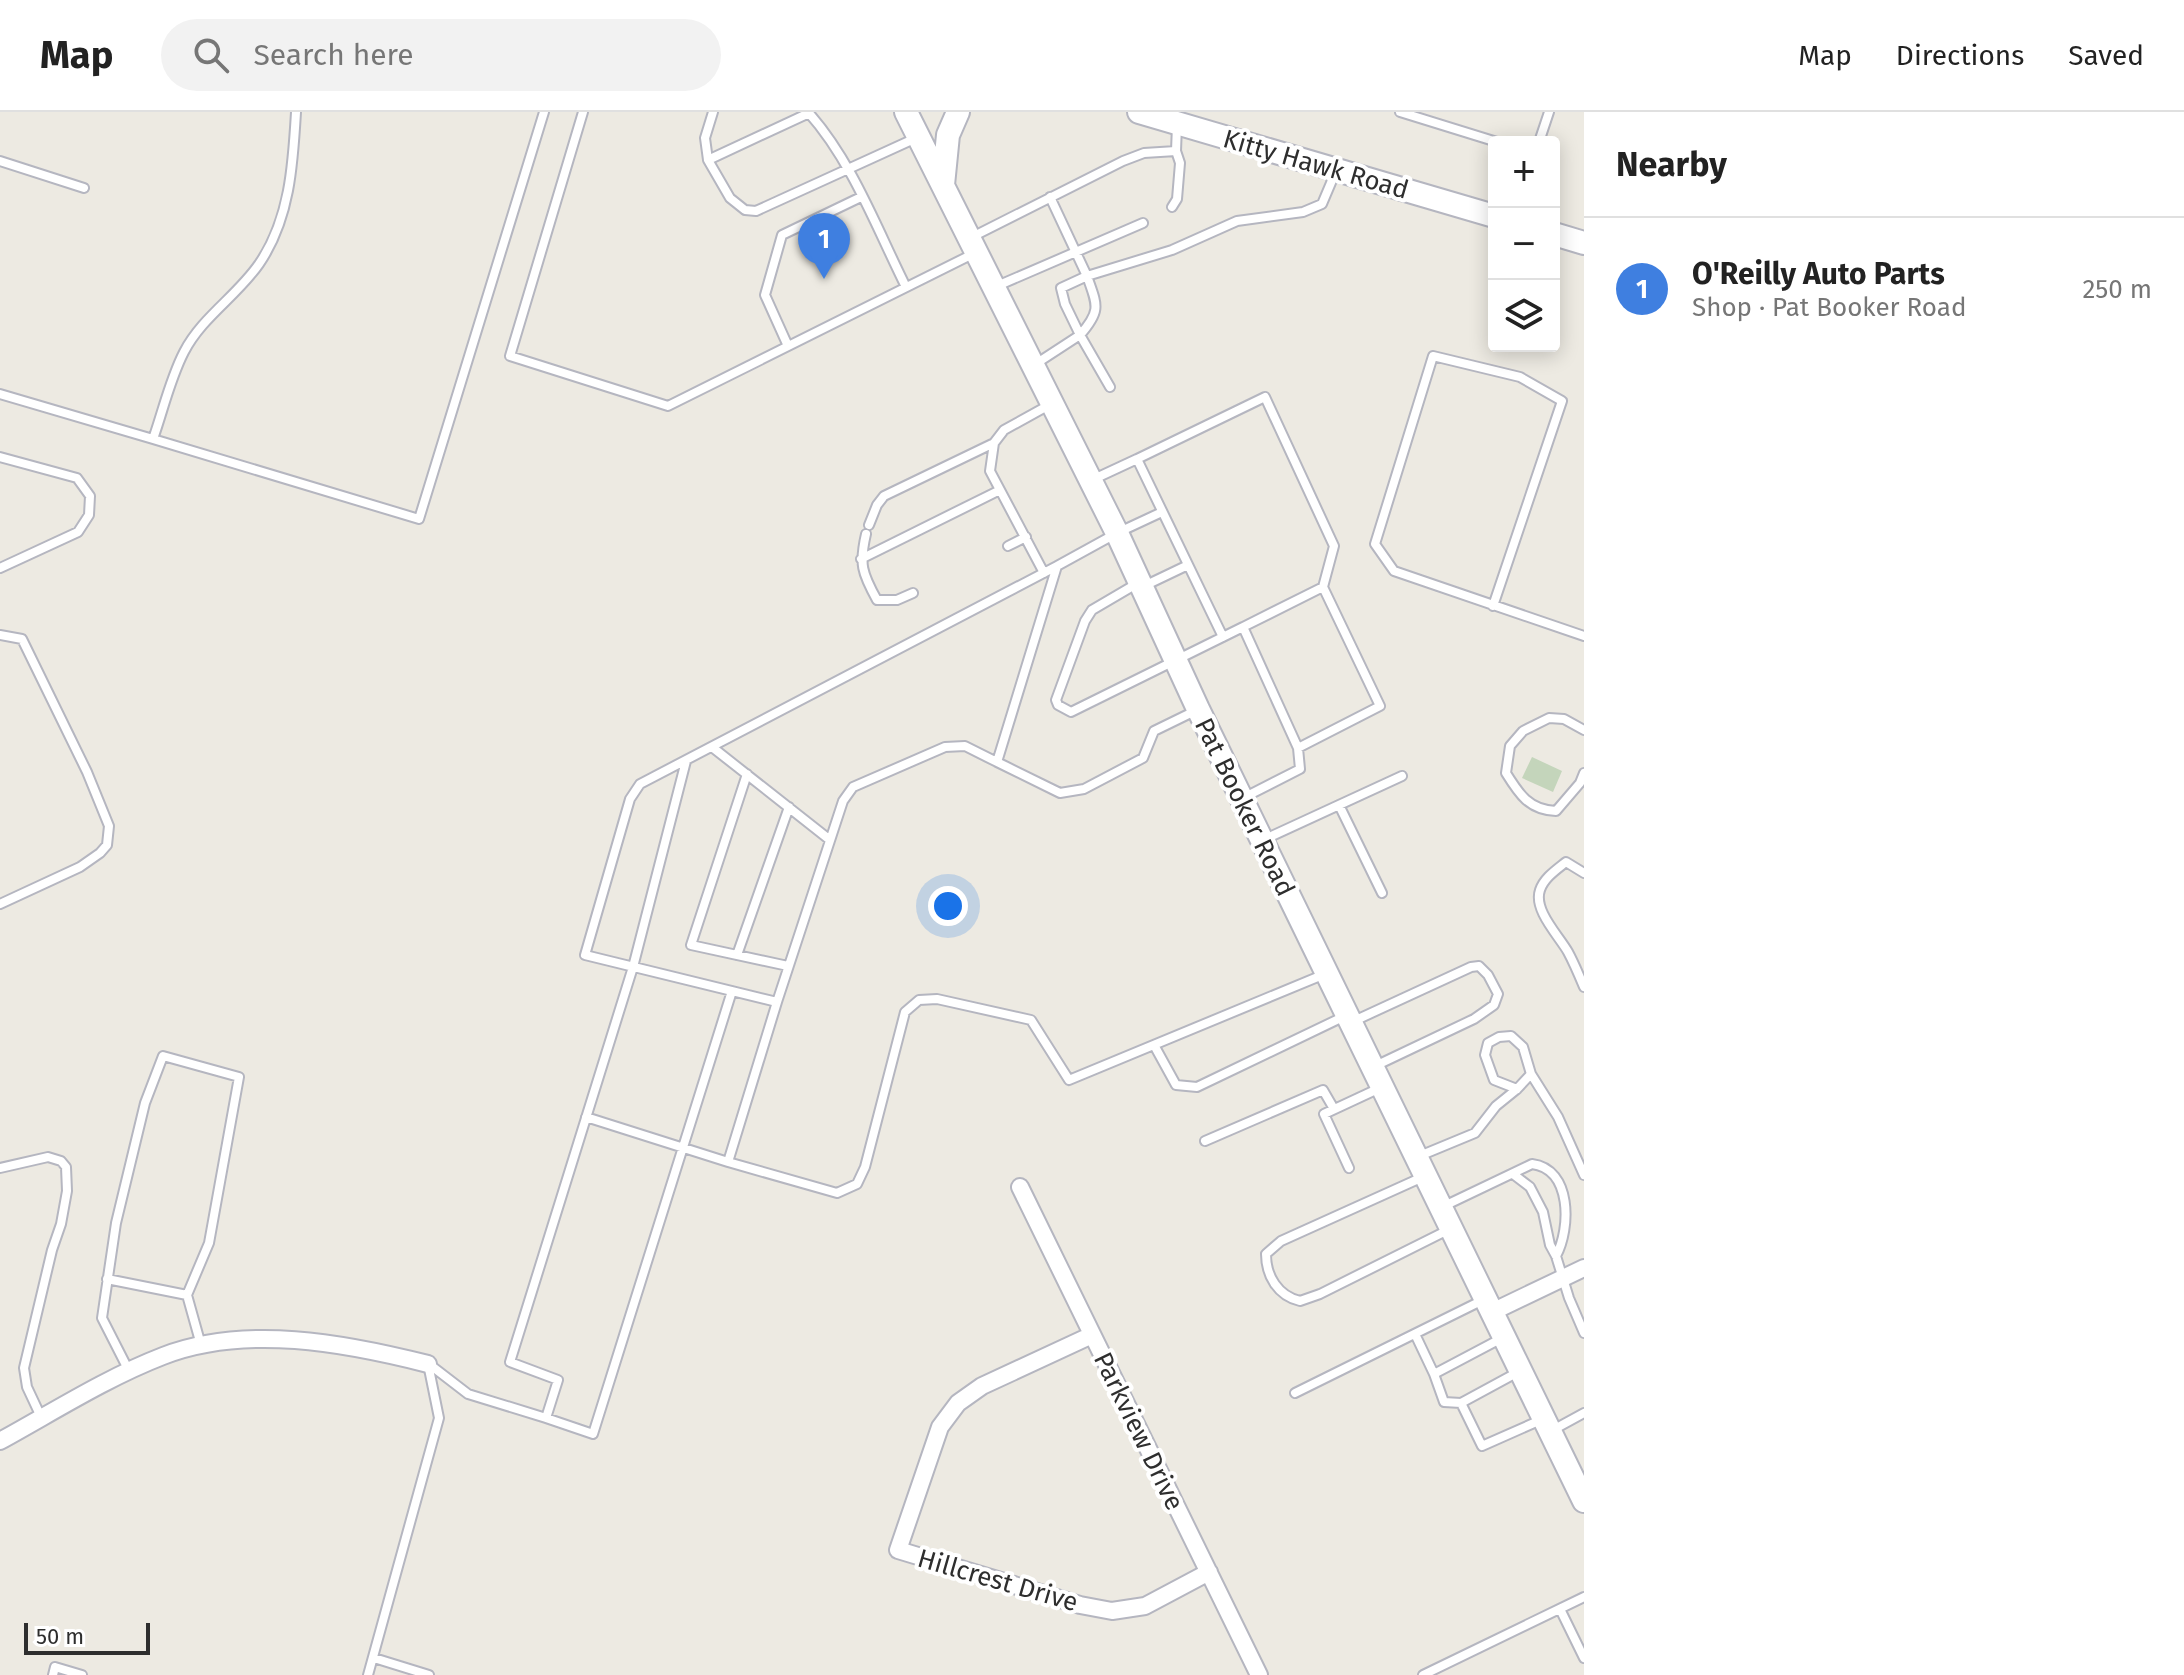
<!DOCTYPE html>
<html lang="en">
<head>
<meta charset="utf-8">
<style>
  body { margin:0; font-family:"Fira Sans",sans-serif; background:#f2f2f2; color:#222 }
  .controls { position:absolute; right:24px; top:24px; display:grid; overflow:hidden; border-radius:8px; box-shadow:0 4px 20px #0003 }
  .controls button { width:72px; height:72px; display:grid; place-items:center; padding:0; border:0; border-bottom:2px solid #e0e0e0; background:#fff; color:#222; font:40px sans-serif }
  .scale { position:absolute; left:24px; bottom:20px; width:126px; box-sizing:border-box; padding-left:8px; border:4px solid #2e2e2e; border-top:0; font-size:22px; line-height:28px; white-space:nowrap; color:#2e2e2e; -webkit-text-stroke:6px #fff; paint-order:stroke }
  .you { position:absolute; left:948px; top:794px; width:28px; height:28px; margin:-20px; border:6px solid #fff; border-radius:50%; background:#1a73e8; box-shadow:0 0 0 12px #1a73e833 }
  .badge { display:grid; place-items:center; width:52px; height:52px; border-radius:50%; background:#5459e8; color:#fff; font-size:26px; font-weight:700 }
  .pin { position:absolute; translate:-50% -66px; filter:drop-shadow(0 2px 4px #0008) }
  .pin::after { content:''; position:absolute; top:42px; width:28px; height:24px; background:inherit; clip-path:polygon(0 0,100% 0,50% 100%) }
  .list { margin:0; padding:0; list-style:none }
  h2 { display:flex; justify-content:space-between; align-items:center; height:104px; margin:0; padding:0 32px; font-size:34px }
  h2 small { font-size:26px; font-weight:400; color:#767676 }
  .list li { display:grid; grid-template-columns:52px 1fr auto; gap:24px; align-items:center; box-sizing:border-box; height:144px; padding:0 32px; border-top:2px solid #e0e0e0 }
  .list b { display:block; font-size:30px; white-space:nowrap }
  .list p { margin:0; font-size:26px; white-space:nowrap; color:#767676 }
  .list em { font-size:26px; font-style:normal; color:#767676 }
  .icon { flex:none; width:44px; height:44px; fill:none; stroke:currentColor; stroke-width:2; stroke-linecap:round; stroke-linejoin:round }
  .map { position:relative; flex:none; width:1584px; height:1563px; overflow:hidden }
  header { display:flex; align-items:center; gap:48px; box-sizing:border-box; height:112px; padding:0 40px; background:#fff; border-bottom:2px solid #e0e0e0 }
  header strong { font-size:38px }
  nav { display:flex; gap:44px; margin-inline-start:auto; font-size:28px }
  .search { width:560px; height:72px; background:#f2f2f2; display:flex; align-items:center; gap:20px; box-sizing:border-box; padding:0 28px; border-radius:44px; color:#767676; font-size:30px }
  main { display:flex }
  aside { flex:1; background:#fff }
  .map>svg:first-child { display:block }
</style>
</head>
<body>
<header>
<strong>Map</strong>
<div class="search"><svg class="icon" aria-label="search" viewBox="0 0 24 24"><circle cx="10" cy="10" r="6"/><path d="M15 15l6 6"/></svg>Search here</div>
<nav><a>Map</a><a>Directions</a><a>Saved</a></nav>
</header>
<main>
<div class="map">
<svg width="1584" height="1563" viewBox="0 0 1584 1563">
  <rect width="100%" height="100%" fill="#edeae2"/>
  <path fill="#c4d5bb" d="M1532 645 1562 659 1553 680 1522 666Z"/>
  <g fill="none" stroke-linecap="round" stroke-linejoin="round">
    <g stroke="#b5b6c0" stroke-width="12">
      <path id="lane" d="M583 0 510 244 668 294 975 141
        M713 0 705 26 708 48 730 86 745 98 756 99 916 26
        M808 0C852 49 877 117 906 175
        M1400 0 1497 30
        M1539 30 1549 0
        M708 48 809 1
        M0 49 84 76
        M1050 85 1087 164 1061 176 1065 192 1080 223C1102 198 1097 193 1087 164L1172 138 1237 109 1303 100 1322 92 1336 59
        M1172 95 1177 87 1180 51 1176 39 1177 13
        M972 125 1123 49 1144 41 1176 39
        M997 174 1143 111
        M788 234 765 183 782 123 861 85
        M1034 253 1080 223 1110 275
        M0 282 153 327C163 299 170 267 184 240 202 205 237 184 259 152 290 107 293 52 296 0
        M153 327 419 407 544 0
        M0 345 77 366 90 384 89 403 78 420 0 456
        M1094 367 1137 347
        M1162 400 1117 421 1057 454 997 650 1060 681 1084 677 1143 646 1154 619 1197 598
        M869 413 877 393 884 384 994 331
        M866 422C859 452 862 461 877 488H897L913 481
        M1008 434 1026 425
        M861 447 1000 378
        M1057 454 640 672 630 687 585 843 777 890 728 1050 837 1081 857 1072 865 1055 905 900 919 888 937 887 1031 908 1069 968 1325 862
        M1044 461 990 359 994 331 1004 318 1051 292
        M1138 471 1092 498 1085 509 1056 588 1058 593 1071 600 1243 515 1298 636 1380 594 1323 475 1243 515
        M1142 475 1188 453
        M1493 494 1562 289 1520 265 1433 244 1375 432 1394 459 1584 524
        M0 523 22 527 87 660 109 714 107 733 100 741 80 755 0 792
        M1223 525 1137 347 1265 285 1334 434 1323 475
        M1584 618 1564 607 1549 606 1523 619 1510 634 1506 661C1519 682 1529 698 1556 699L1580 671 1584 661
        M712 635 830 728
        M686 649 633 855 510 1250 558 1268 546 1306 593 1322 732 879
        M747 662 691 833 788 854
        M1245 685 1300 657 1298 636
        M1339 693 1382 781
        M1263 728 1402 664
        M1584 761 1566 750C1556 758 1544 766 1540 778 1533 798 1559 824 1568 840 1574 851 1579 863 1584 875
        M737 843 789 695
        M777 890 843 689 853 675 945 635 965 634 997 650
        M1354 909 1471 855 1479 854 1488 863 1498 882 1494 893 1474 907 1373 955
        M1154 933 1176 973 1197 975 1345 904
        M1531 962 1558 1005 1584 1063
        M586 1005 728 1050
        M1205 1029 1323 978 1334 997
        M1417 1045 1475 1021 1496 994 1517 977 1531 962 1523 935 1511 924 1499 925 1488 931 1485 943 1494 968 1517 977
        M0 1056 48 1045 61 1049 66 1055 67 1079 61 1112 52 1138 24 1256 27 1275 42 1307
        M1349 1056 1324 1002 1382 975
        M1513 1062 1530 1075 1543 1100 1550 1133 1556 1144 1569 1186 1584 1221
        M1425 1064 1281 1129 1266 1142C1266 1164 1278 1184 1300 1189L1320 1182 1448 1118
        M1442 1095 1532 1052C1572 1057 1571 1116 1556 1144
        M107 1167 187 1183 201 1233
        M1415 1222 1434 1262 1504 1225
        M429 1252 468 1282 546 1306
        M129 1259 102 1206 116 1111 145 991 163 944 239 965 209 1131 187 1183
        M1520 1259 1461 1291 1482 1334 1543 1307
        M1434 1262 1444 1290 1461 1291
        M1295 1281 1485 1187
        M1551 1319 1584 1301
        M1560 1497 1584 1546
        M374 1546 429 1563
        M53 1563 55 1555 82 1563
        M368 1563 439 1306 428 1252
        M1423 1563 1584 1485"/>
    </g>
    <g stroke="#b5b6c0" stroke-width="20">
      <path id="street" d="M1020 1075 1259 1563
        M1492 1200 1584 1156
        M1092 1223 982 1274 958 1291 940 1315 898 1438 1080 1493 1112 1499 1145 1494 1209 1460
        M0 1329C53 1300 106 1266 163 1244 245 1212 345 1231 428 1252"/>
    </g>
    <g stroke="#b5b6c0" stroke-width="26">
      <path id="secondary" d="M906 0 1117 421 1198 597 1584 1389
        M1139 0 1494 104
        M943 73 948 23 958 0
        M1554 122 1584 131"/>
    </g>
    <use href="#lane" stroke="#fff" stroke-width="8"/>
    <use href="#street" stroke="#fff" stroke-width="16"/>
    <use href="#secondary" stroke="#fff" stroke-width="22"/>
  </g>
  <g text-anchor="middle" stroke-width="8" stroke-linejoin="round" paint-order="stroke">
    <g font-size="26" fill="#2e2e2e" stroke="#fff">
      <text transform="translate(1316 52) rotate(16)" y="9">Kitty Hawk Road</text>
      <text transform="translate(1245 695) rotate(64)" y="9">Pat Booker Road</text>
      <text transform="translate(1139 1319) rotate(64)" y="9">Parkview Drive</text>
      <text transform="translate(998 1468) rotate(16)" y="9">Hillcrest Drive</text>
    </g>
  </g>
</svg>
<div class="controls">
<button>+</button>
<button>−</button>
<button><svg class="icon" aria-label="layers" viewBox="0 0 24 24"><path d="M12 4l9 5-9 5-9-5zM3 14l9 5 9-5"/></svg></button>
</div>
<div class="scale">50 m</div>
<div class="you"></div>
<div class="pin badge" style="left:824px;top:167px;background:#3f7fe0">1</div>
</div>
<aside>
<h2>Nearby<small></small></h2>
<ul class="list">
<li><span class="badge" style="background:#3f7fe0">1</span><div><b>O'Reilly Auto Parts</b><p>Shop · Pat Booker Road</p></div><em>250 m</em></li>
</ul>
</aside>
</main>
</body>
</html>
